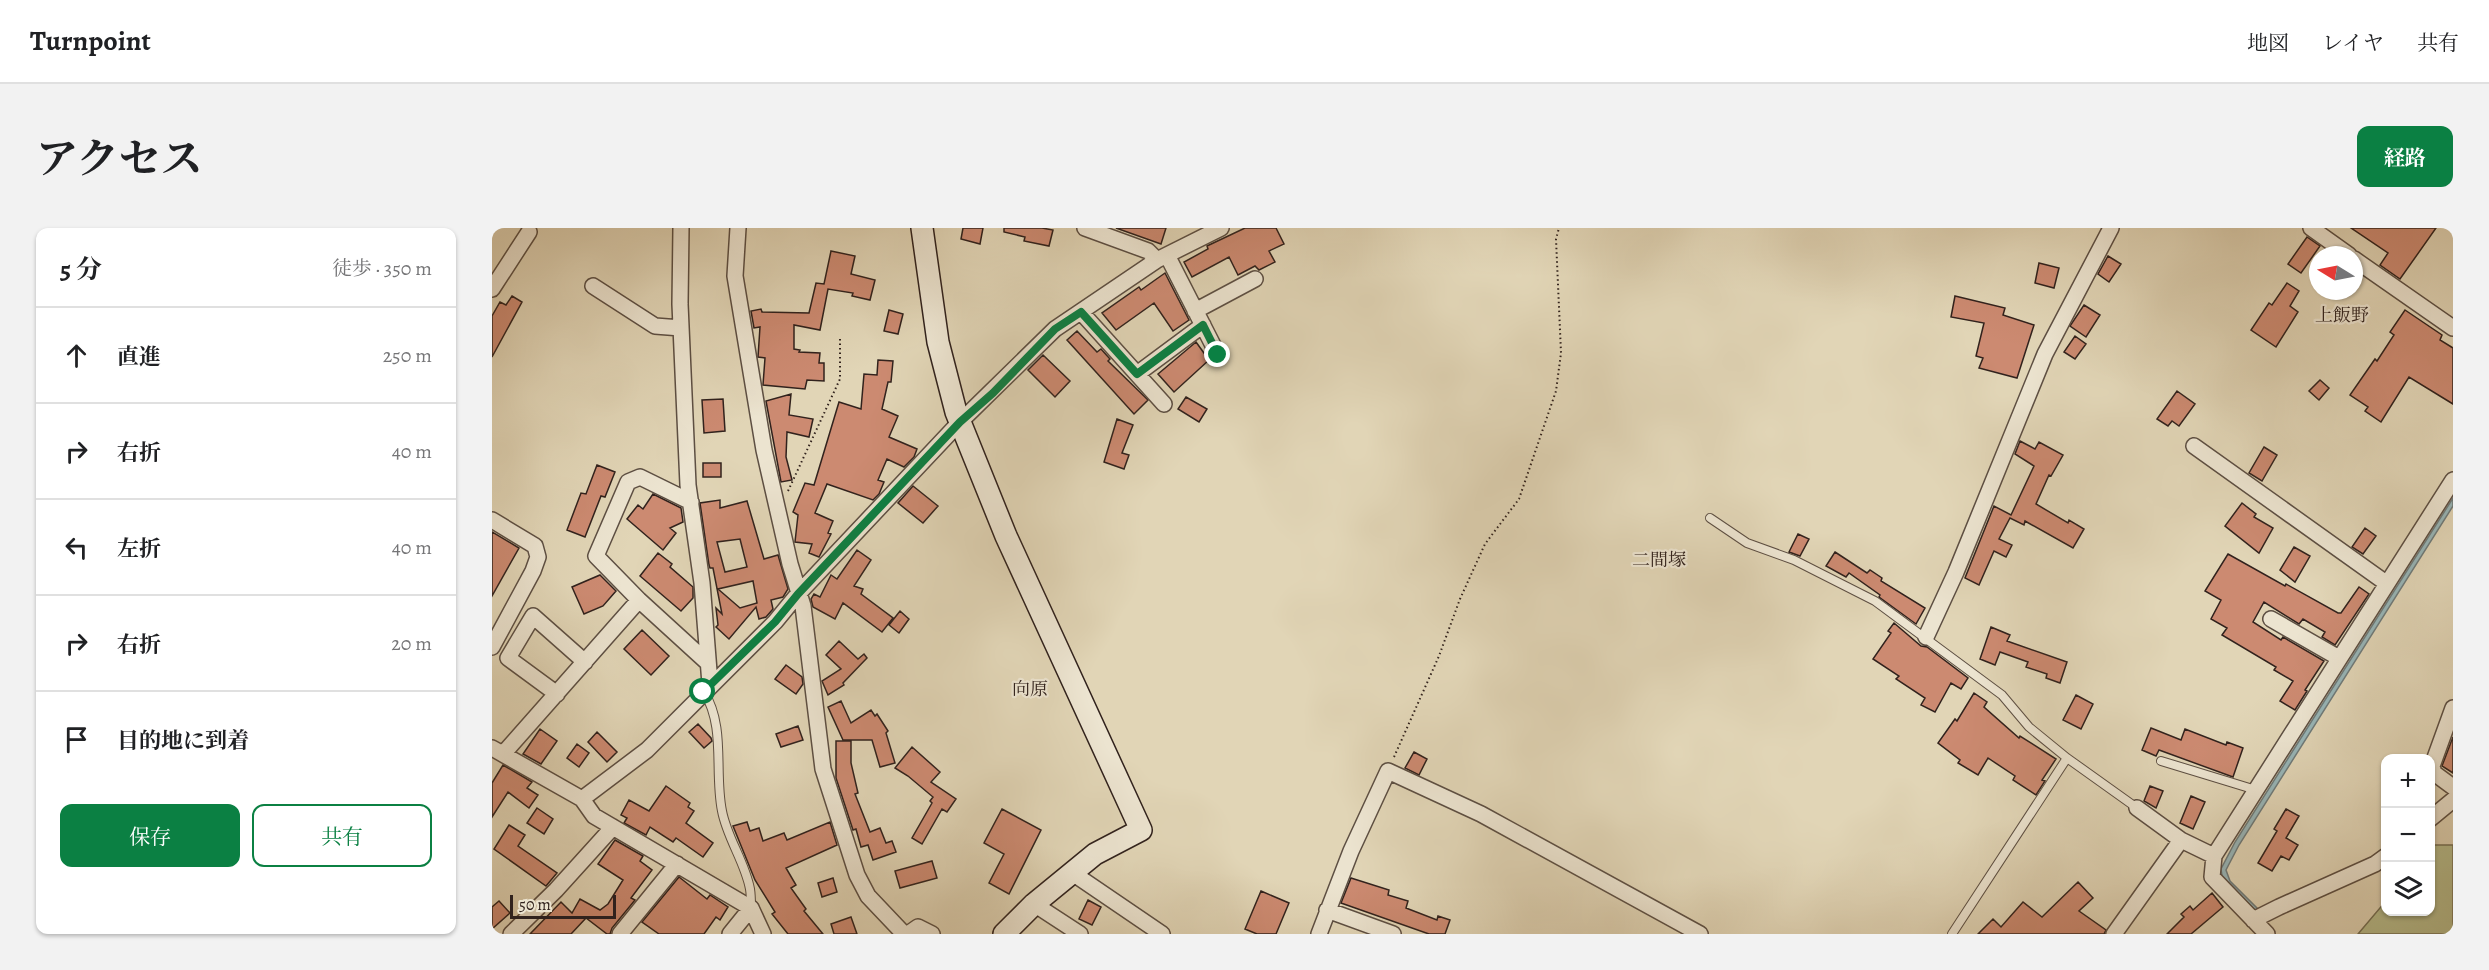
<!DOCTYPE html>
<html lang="ja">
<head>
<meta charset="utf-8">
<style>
  body { margin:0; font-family:Alegreya,"Noto Serif JP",serif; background:#f2f2f2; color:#202124 }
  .controls { position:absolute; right:18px; bottom:18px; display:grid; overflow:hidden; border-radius:12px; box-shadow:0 2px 4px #0004 }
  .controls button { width:54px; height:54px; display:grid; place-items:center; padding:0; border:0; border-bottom:2px solid #e0e0e0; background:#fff; color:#202124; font:30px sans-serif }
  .compass { position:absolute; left:1817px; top:18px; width:54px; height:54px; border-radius:50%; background:#fff; box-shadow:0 2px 4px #0004; rotate:280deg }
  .scale { position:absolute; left:18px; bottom:15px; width:106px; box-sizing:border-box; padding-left:6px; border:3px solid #31221d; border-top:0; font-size:16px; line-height:21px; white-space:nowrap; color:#31221d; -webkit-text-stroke:4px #ece4d0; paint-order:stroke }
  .stop { position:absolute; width:18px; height:18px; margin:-14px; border:4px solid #0b8043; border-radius:50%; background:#fff }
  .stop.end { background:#0b8043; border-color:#fff; box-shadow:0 2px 6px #0008 }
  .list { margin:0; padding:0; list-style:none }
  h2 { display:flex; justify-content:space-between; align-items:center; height:78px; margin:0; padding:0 24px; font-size:26px }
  h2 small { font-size:20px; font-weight:400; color:#757577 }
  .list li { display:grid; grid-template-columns:39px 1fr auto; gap:18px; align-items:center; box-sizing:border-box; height:96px; padding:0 24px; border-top:2px solid #e0e0e0 }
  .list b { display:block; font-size:22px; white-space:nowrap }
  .list em { font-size:20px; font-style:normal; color:#757577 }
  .actions { display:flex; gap:12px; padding:18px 24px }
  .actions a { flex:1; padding:14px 0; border:2px solid #0b8043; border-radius:12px; text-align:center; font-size:21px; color:#0b8043 }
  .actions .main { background:#0b8043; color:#fff }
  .icon { flex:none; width:33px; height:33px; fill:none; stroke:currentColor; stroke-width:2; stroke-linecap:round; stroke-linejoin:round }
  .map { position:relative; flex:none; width:1961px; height:706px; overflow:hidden; border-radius:12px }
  header { display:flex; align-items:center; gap:36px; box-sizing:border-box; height:84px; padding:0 30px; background:#fff; border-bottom:2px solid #e0e0e0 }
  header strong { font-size:28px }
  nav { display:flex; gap:33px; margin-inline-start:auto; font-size:21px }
  .intro { display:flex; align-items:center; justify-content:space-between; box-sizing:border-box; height:144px; padding:0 36px }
  h1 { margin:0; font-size:42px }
  .button { padding:15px 27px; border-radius:12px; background:#0b8043; color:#fff; font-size:21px; font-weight:700 }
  main { display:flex; gap:36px; padding:0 36px }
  aside { flex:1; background:#fff; border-radius:12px; box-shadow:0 2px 4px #0004 }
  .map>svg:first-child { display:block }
</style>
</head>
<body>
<header>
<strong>Turnpoint</strong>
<nav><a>地図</a><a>レイヤ</a><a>共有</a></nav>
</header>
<div class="intro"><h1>アクセス</h1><a class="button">経路</a></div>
<main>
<aside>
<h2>5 分<small>徒歩 · 350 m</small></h2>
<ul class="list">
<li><svg class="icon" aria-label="ahead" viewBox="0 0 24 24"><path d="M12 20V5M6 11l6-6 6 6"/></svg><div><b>直進</b></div><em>250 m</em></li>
<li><svg class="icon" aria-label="right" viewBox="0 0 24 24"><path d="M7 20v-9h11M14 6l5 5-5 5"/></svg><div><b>右折</b></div><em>40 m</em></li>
<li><svg class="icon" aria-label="left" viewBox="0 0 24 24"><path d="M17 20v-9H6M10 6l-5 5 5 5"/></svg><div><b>左折</b></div><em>40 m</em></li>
<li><svg class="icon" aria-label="right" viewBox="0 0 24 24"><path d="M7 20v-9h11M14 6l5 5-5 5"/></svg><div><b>右折</b></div><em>20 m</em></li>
<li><svg class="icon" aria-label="arrive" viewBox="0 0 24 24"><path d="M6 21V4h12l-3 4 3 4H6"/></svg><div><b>目的地に到着</b></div></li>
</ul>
<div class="actions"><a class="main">保存</a><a>共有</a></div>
</aside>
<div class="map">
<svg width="1961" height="706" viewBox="0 0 1961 706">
  <rect width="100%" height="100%" fill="#e1d5b6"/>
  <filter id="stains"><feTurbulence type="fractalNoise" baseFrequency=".00333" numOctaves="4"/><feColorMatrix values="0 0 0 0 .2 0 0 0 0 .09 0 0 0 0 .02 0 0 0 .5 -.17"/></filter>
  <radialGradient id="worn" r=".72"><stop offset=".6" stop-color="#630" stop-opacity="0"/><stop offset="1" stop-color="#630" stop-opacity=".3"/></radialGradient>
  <path fill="#b6bc8c" stroke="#746f54" stroke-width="1.5" d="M1939 617H1961V706H1866L1893 674 1894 684H1938Z"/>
  <path fill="#98b6b8" stroke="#6f7b7a" stroke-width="1.5" d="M1961 270V278L1747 617 1734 642 1738 653 1766 681 1762 685 1730 648 1729 641 1743 614Z"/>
  <path fill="#cc8a71" stroke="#31221d" stroke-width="1.5" fill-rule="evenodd" d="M471 0H491L488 16 469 11Z
    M512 0H550L561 2 557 18 532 13 533 9 512 4Z
    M624 0H674L669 16Z
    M753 0H784L792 16 777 23 783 34 767 42 763 38 746 47 737 29 700 49 692 34 716 21 715 18Z
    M1859 0H1944L1908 51 1888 37 1896 25Z
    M1815 9 1828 18 1809 45 1796 36Z
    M339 23 363 28 359 46 383 52 378 72 360 68 361 65 336 61 328 102 302 97V121L308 122 307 124 328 125 327 135H332V153L315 152 313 161 271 157 273 130 266 129 268 99 262 100 259 83 269 81 270 84 317 85 324 55 332 56Z
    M1616 28 1629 36 1617 54 1606 46Z
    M1547 35 1567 40 1562 60 1543 55Z
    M673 45 697 92 681 103 662 75 624 102 610 85 647 59 649 62Z
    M1795 55 1807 63 1798 78 1806 84 1784 119 1759 102 1777 75 1780 77Z
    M20 68 30 74 0 129V88L8 74 14 77Z
    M1463 68 1513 80 1511 87 1542 97 1525 150 1487 140 1491 130 1484 128 1492 95 1459 89Z
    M1592 77 1608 87 1594 109 1578 98Z
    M397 82 411 86 406 106 392 103Z
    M1913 82 1950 107 1948 112 1961 120V176L1917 149 1889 194 1873 183 1876 179 1858 167 1883 131 1885 133 1902 107 1898 104Z
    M585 103 605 124 609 121 618 131 616 133 656 172 642 186 575 112Z
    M1583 108 1594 116 1583 131 1572 124Z
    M704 114 717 132 682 164 666 146Z
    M551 127 578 153 563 169 536 142Z
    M386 132 401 133 399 154H396L390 181 406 188 397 209 425 221 422 229 412 239 395 231 386 252 392 254 387 266 381 272 335 256 323 285 341 293 336 305 339 306 327 329 317 325 320 316 303 314 306 287 301 284 313 255 322 257 347 174 369 181 372 146 385 147Z
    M1828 152 1837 160 1827 172 1817 163Z
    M1685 163 1703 176 1687 198 1680 193 1676 198 1665 191Z
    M299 166 297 187 321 191 317 209 295 204 294 229 300 252 289 254 274 173Z
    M694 169 715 181 707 194 686 181Z
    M231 171 233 203 212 205 210 172Z
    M625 191 641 197 630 225 637 227 632 241 612 234Z
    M1528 213 1543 221 1547 214 1571 227 1559 248 1557 247 1544 276 1576 295 1577 292 1592 301 1581 320 1533 293 1532 297 1518 290 1507 311 1520 317 1514 329 1502 323 1487 357 1473 350 1502 278 1519 287 1542 238 1523 226Z
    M1772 219 1785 227 1770 253 1757 245Z
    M211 235H229V249H211Z
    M105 237 123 244 113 269 109 268 93 309 75 302 89 265 94 266Z
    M421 258 446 278 431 295 406 275Z
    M161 266 189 280 191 294 178 300 184 305 171 322 135 291 146 277 151 281Z
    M228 272V280L255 273 272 331 286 327 296 361 291 369 279 372 281 381 274 389 267 391 264 379 237 411 224 399 226 397 224 380 230 386 221 340H218L217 337 208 275ZM248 311 255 339 233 344 225 314ZM261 353 265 375 248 380 226 361Z
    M1750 275 1764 286 1762 289 1781 300 1767 325 1733 298Z
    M1873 300 1884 308 1871 326 1860 319Z
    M0 304 27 320 0 368Z
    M1306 306 1317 311 1308 328 1297 324Z
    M1802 319 1818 328 1803 354 1788 342Z
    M365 322 379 332 362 358 371 361 369 366 401 390 390 404 351 375 343 391 321 379 319 371 322 366 328 369 339 347 345 351Z
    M1343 324 1375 345 1378 342 1390 350 1389 353 1433 380 1424 396 1387 369 1388 367 1357 345 1354 349 1334 338Z
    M166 325 180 336 178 339 201 359V370L189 383 148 348Z
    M1736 326 1793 358 1794 356 1846 385H1849L1867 359 1877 366 1843 417 1830 409 1833 404 1811 391 1807 396 1772 374 1761 394 1789 412 1791 409 1832 433 1813 462 1815 463 1803 482 1788 473 1801 453 1782 442 1784 439 1730 407 1735 400 1719 391 1729 372 1713 363Z
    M108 347 124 363 111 378 92 386 80 359Z
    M408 383 417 391 407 405 397 397Z
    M1402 395 1429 418 1435 419 1476 450 1469 461 1459 455 1443 484 1429 477 1433 470 1404 451 1407 448 1381 431 1399 405 1396 403Z
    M1499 399 1518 407 1515 413 1575 434 1568 455 1554 450 1555 446 1534 439 1536 434 1508 424 1503 437 1488 431Z
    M150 402 177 428 159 447 132 421Z
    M347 413 366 431 372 426 375 430 351 455 352 457 336 467 330 453 349 441 334 427Z
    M294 437 310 449 311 456 304 466 283 451Z
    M1482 465 1495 474 1492 479 1527 510 1528 508 1564 531 1550 552 1553 553 1544 567 1521 552 1523 548 1496 530 1486 547 1466 535 1468 532 1446 515 1463 491 1465 493Z
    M1584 467 1601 476 1589 501 1571 492Z
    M349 473 359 495 379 482 383 488 385 486 396 503 394 505 403 535 388 539 380 512H351L336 479Z
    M206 496 219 510 220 513 212 520 197 504Z
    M306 498 311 512 289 519 284 506Z
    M1659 500 1689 512 1693 501 1734 517 1735 514 1751 520 1741 549 1667 522 1664 528 1650 522Z
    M48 501 65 513 49 536 31 526Z
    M105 504 125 524 115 534 96 514Z
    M1961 509V545L1950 538Z
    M344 513H359V535L366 565 363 566 378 604 388 600 394 615 400 613 404 624 381 632 376 617 369 619 364 601 361 602 344 550Z
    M85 516 97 525 87 539 75 530Z
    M420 519 448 544 439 554 464 571 455 584 450 581 430 616 420 610 440 575 438 573 441 569 416 548 403 540Z
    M922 524 935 531 927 547 913 540Z
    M11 537 40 554 35 560 46 567 37 580 16 564 0 589V555Z
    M174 558 198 575 196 579 202 583 194 595 221 615 211 629 184 610 181 614 158 599 154 607 132 595 135 590 129 587 137 572 157 583Z
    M1658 558 1671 563 1664 580 1652 573Z
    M1699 568 1713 574 1701 601 1688 595Z
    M45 580 61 591 52 606 35 595Z
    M510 581 549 602 517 666 497 655 512 626 492 615Z
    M1794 581 1807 588 1794 610 1806 617 1797 632 1789 628 1780 643 1766 635 1785 603 1782 601Z
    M255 594 258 603 267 600 271 613 292 605 295 612 338 594 345 617 294 640 304 657 299 660 314 681 312 683 331 706H296L280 686 283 684 263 652 241 598Z
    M17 597 33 607 26 618 65 645 54 658 2 621Z
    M123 612 151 628 148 633 160 642 139 670 143 672 120 700 118 706H115L94 690 79 706H38L69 674 80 685 88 671 108 682 116 676 131 652 106 636Z
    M440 633 445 650 408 660 403 643Z
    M187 649 215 671 218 667 236 679 228 692 224 689 212 706H167L150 694Z
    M341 650 345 664 330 669 326 655Z
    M859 650 897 662 896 667 916 673 914 680 945 692 946 688 958 692 953 706H937L849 675Z
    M1586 654 1601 670 1587 683 1614 702 1612 706H1486L1501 691 1509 699 1531 674 1550 689Z
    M769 663 797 675 784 706H765L753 701Z
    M1720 665 1731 679 1699 706H1675L1692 689 1689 686 1698 678 1701 682Z
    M596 672 609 679 600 697 587 691Z
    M7 673 18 685 0 701V679Z
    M359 689 365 706H342L339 696Z"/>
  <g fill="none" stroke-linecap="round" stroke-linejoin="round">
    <g stroke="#5d4f43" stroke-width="10">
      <path id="lane" d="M1218 290 1255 315 1302 332 1383 373 1510 467 1537 499 1575 530 1645 580
        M212 464C234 499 222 544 230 583 235 610 253 634 258 661 259 667 259 674 259 680
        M1669 533 1764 562
        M1460 706 1575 530"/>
    </g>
    <g stroke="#5d4f43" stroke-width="18">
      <path id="street" d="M189 0 188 76 196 257 210 355 218 456
        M246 0 243 48 272 222 298 336 311 378 331 541 365 647 376 668 412 706
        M593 0 656 23 665 32
        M1819 0 1857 27
        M675 27 726 127
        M1862 31 1961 100
        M101 58 163 98 189 100
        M0 61 37 4
        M703 83 763 51
        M589 84 672 176
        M645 146 711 97
        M1702 218 1894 355
        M199 274 148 249 136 254 104 328 147 372 216 435
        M0 292 43 318 46 329 41 343 0 419
        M1779 391 1847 430
        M1434 409 1464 344 1553 126 1619 0
        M65 466 16 430 41 388 93 434
        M1961 480 1940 538 1942 545 1961 559
        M0 520 90 571 102 588 259 680 271 706
        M11 526 147 372
        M90 571 155 522 283 394 306 366 468 194 563 101 665 32 729 0
        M1645 580 1689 612 1722 628
        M1938 591 1961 572
        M579 644 670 706
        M542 676 588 706
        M835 682 901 706
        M1761 692 1787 679 1883 636 1894 628
        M19 706 64 662 121 599
        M128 706 185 636
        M238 706 259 680
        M416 706 426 699 440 706
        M827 706 859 623 896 543 989 586 1208 706
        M1622 706 1689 612
        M1775 706 1720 649 1722 628 1961 252"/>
    </g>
    <g stroke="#31221d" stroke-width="24">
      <path id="secondary" d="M430 0 446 114 464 184 514 308 649 602 603 626 542 676 512 706"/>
    </g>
    <path stroke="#31221d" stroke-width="2" stroke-dasharray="1.5 3" stroke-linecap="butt" d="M296 263 348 151V110
      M902 529 947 428 968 371 993 316 1027 271 1064 163 1069 125 1064 11 1067 0"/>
    <use href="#lane" stroke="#ece4d0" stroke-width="8"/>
    <use href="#street" stroke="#ece4d0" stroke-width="15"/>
    <use href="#secondary" stroke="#ece4d0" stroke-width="21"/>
  </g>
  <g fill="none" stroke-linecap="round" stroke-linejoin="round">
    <path stroke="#0b8043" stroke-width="8" d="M211 464 283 394 306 366 468 194 501 165 563 101 589 84 645 146 711 97 726 127"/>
  </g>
  <g text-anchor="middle" stroke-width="4.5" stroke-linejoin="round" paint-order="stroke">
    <g font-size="18" fill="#31221d" stroke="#ece4d0">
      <text x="1850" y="93">上飯野</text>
      <text x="1167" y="338">二間塚</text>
      <text x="538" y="467">向原</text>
    </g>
  </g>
  <rect width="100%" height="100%" filter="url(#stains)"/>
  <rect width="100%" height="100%" fill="url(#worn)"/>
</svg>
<div class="controls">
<button>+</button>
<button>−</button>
<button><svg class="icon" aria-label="layers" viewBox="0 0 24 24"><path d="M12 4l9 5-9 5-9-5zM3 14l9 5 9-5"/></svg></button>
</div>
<svg class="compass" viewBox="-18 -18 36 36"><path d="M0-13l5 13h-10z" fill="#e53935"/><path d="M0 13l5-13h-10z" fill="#757577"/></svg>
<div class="scale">50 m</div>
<div class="stop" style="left:211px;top:464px"></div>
<div class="stop end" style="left:726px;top:127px"></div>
</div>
</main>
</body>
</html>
